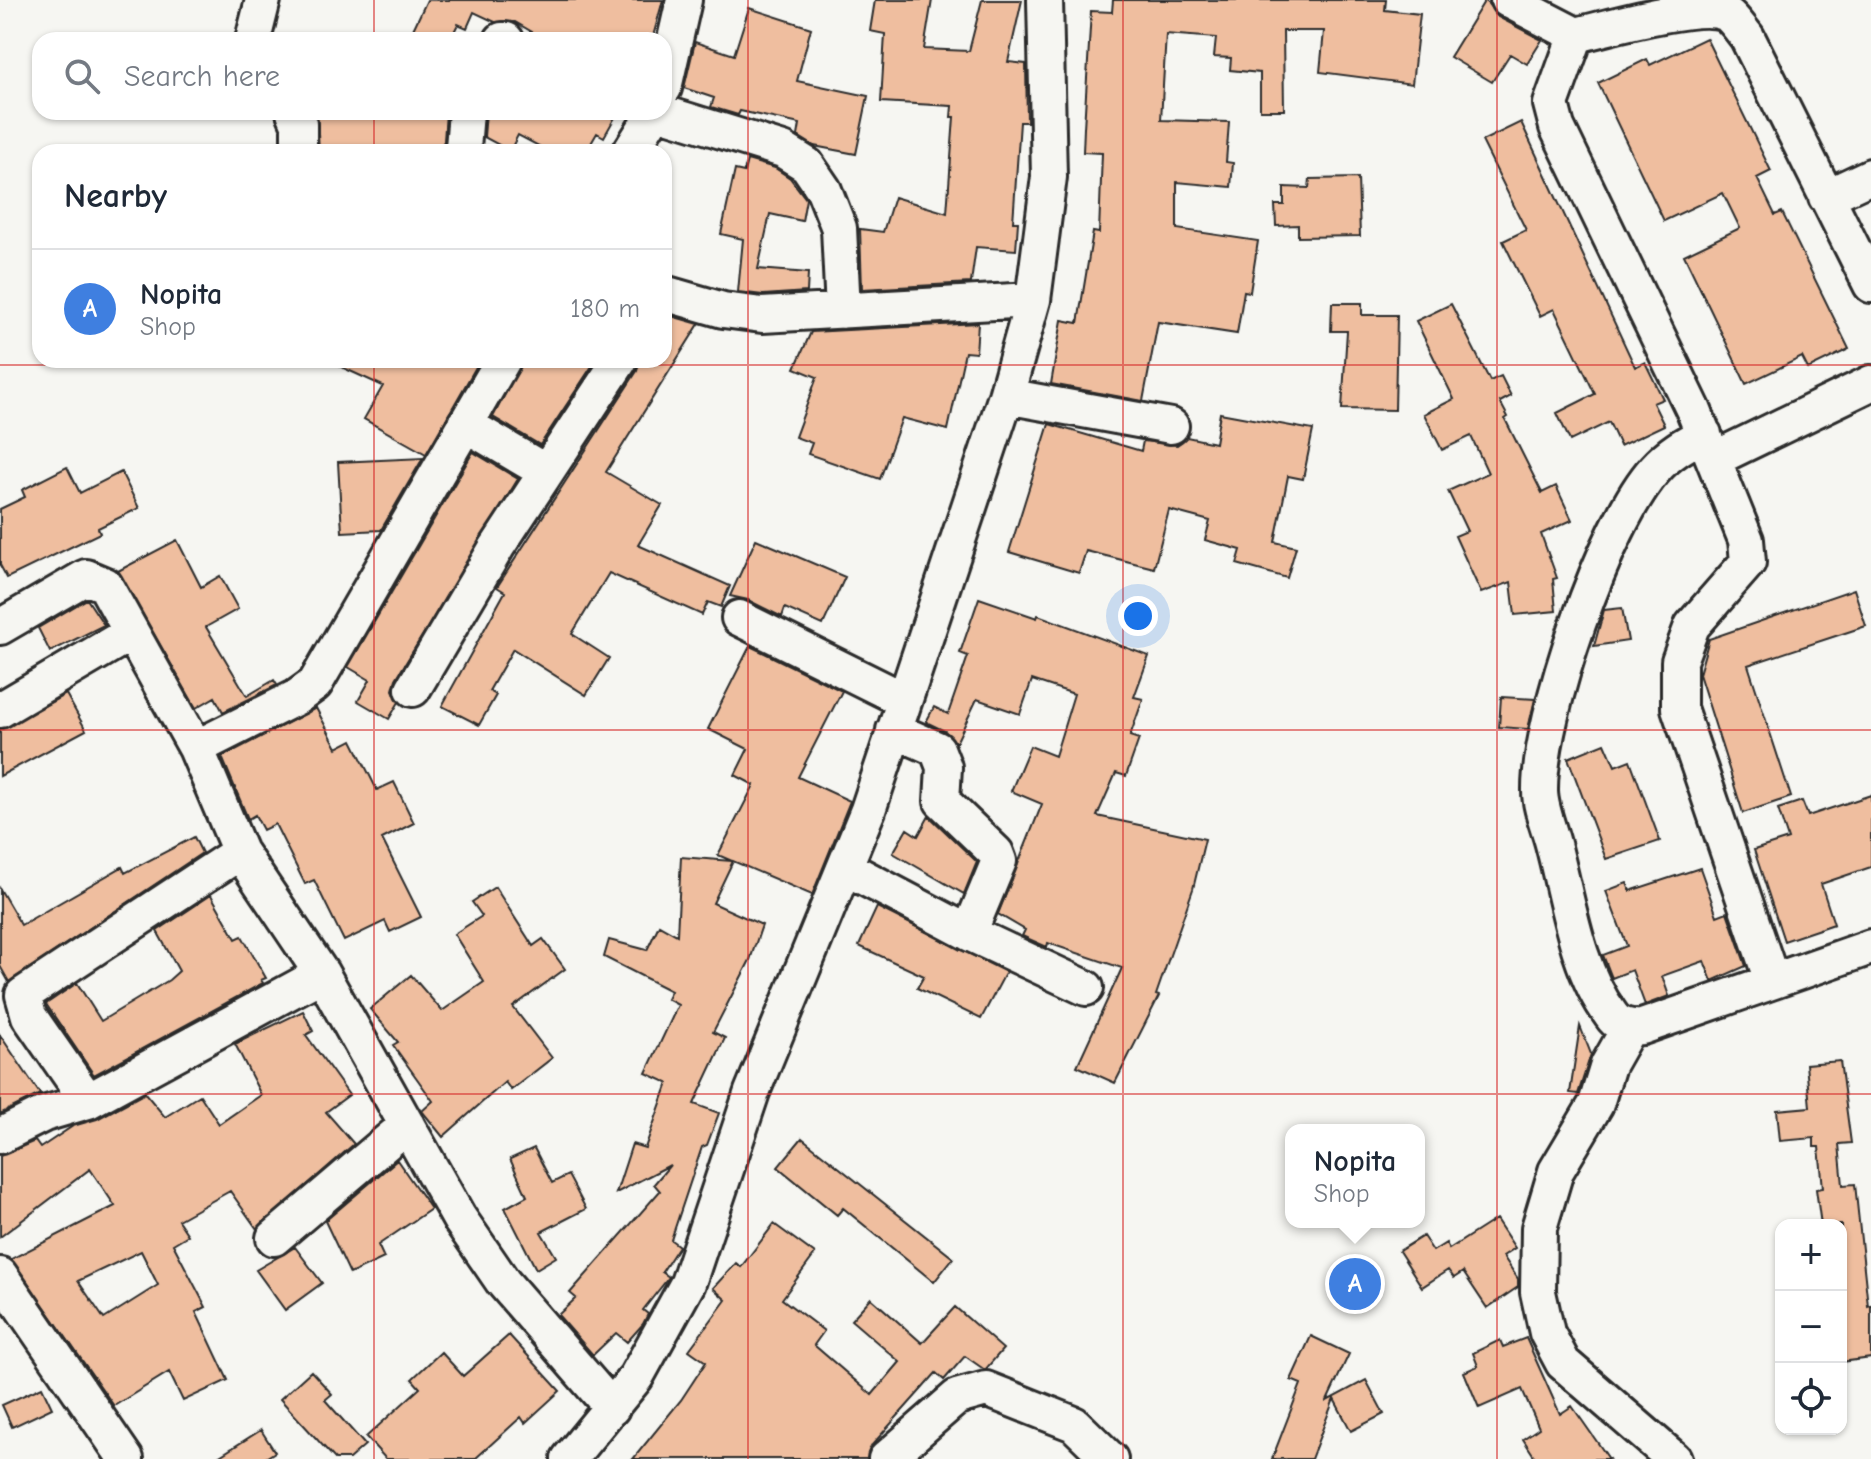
<!DOCTYPE html>
<html lang="en">
<head>
<meta charset="utf-8">
<style>
  body { margin:0; font-family:"Comic Neue",sans-serif; background:#f2f2f3; color:#1f2937 }
  .controls { position:absolute; right:24px; bottom:24px; display:grid; overflow:hidden; border-radius:16px; box-shadow:0 2px 6px #0004 }
  .controls button { width:72px; height:72px; display:grid; place-items:center; padding:0; border:0; border-bottom:2px solid #e0e1e3; background:#fff; color:#1f2937; font:40px sans-serif }
  .you { position:absolute; left:1138px; top:616px; width:28px; height:28px; margin:-20px; border:6px solid #fff; border-radius:50%; background:#1a73e8; box-shadow:0 0 0 12px #1a73e833 }
  .badge { display:grid; place-items:center; width:52px; height:52px; border-radius:50%; background:#1a73e8; color:#fff; font-size:26px; font-weight:700 }
  .pin { position:absolute; translate:-50% -50%; border:4px solid #fff; box-shadow:0 2px 8px #0006 }
  .popup { position:absolute; left:1285px; top:1124px; width:140px; height:104px; box-sizing:border-box; display:grid; place-content:center; border-radius:16px; background:#fff; filter:drop-shadow(0 2px 6px #0005); font-size:26px; white-space:nowrap; color:#747a83 }
  .popup b { font-size:30px; color:#1f2937 }
  .popup::after { content:''; position:absolute; left:50%; top:100%; margin-left:-16px; border:16px solid transparent; border-top-color:#fff }
  .list { margin:0; padding:0; list-style:none }
  h2 { display:flex; justify-content:space-between; align-items:center; height:104px; margin:0; padding:0 32px; font-size:34px }
  h2 small { font-size:26px; font-weight:400; color:#747a83 }
  .list li { display:grid; grid-template-columns:52px 1fr auto; gap:24px; align-items:center; box-sizing:border-box; height:120px; padding:0 32px; border-top:2px solid #e0e1e3 }
  .list b { display:block; font-size:30px; white-space:nowrap }
  .list p { margin:0; font-size:26px; white-space:nowrap; color:#747a83 }
  .list em { font-size:26px; font-style:normal; color:#747a83 }
  .icon { flex:none; width:44px; height:44px; fill:none; stroke:currentColor; stroke-width:2; stroke-linecap:round; stroke-linejoin:round }
  .map { position:relative; flex:none; width:1871px; height:1459px; overflow:hidden }
  .search { position:absolute; background:#fff; box-shadow:0 2px 6px #0004; left:32px; top:32px; width:640px; height:88px; display:flex; align-items:center; gap:20px; box-sizing:border-box; padding:0 28px; border-radius:24px; color:#747a83; font-size:30px }
  .panel { position:absolute; background:#fff; box-shadow:0 2px 6px #0004; left:32px; top:144px; width:640px; height:224px; border-radius:24px }
  .map>svg:first-child { display:block }
</style>
</head>
<body>
<div class="map">
<svg width="1871" height="1459" viewBox="0 0 1871 1459">
  <rect width="100%" height="100%" fill="#f6f6f2"/>
  <filter id="ink" filterUnits="userSpaceOnUse"><feTurbulence type="fractalNoise" baseFrequency=".0125" numOctaves="2"/><feDisplacementMap in="SourceGraphic" scale="16" xChannelSelector="R" yChannelSelector="G"/><feConvolveMatrix kernelMatrix="1 2 1 2 8 2 1 2 1" color-interpolation-filters="sRGB"/></filter>
  <g filter="url(#ink)">
    <path fill="#efbe9f" stroke="#2b2b2b" stroke-width="2" fill-rule="evenodd" d="M427 0H663L652 40H546L515 22H495L474 12 467 28 458 24 450 40H408Z
      M875 0H932L924 49 969 51 982 0H1022L1008 62 1026 64 1027 122H1020L1013 222H1018L1016 250 976 247 971 283 862 289 860 229 883 232 894 197 947 213 954 117H951L952 106 881 102 885 34 870 31Z
      M1113 0H1386L1385 10 1420 14 1412 84 1320 72 1324 31H1283L1284 110H1260V73L1230 70 1231 58 1214 57 1216 38 1166 34 1161 120 1229 122 1226 162 1233 163 1231 187 1177 182V229L1258 241 1250 292 1244 291 1237 334 1158 322 1143 401 1051 384 1062 320 1078 323 1093 232 1099 233 1102 153 1083 152 1084 128 1091 11 1112 12Z
      M1485 0 1498 17 1542 40 1527 64 1510 54 1492 82 1450 57Z
      M749 8 811 28 797 81 868 96 856 154 814 146 798 136 800 124 740 111 738 115 711 107 714 98 684 88 695 42 734 55Z
      M1706 38 1771 171 1757 178 1775 215 1782 212 1849 349 1808 369 1802 357 1746 384 1684 255 1740 228 1723 193 1664 221 1598 83 1647 59 1650 65Z
      M317 112H446L444 141 438 152H319Z
      M486 112H618L604 137 597 133 586 152H550L518 135 510 151 484 137Z
      M1521 122 1635 367 1645 362 1663 399 1653 403 1664 425 1620 446 1609 422 1570 441 1557 413 1595 394 1554 309 1540 316 1503 241 1526 230 1482 141Z
      M747 160 775 168 790 178 806 199 802 221 770 214 758 269 808 273 807 292 763 295 738 292 743 239 721 234 735 170 744 172Z
      M1358 178 1360 236 1298 237V225L1276 226 1275 205H1284V187L1309 188 1310 179Z
      M1332 303H1362V315H1397L1395 410 1342 409 1347 331H1331Z
      M1451 304 1490 381 1501 376 1511 396 1500 402 1508 417 1505 419 1542 493 1556 486 1572 520 1541 534 1557 578 1553 579 1556 611 1515 615 1511 582 1481 593 1455 536 1467 531 1448 491 1488 473 1471 436 1442 450 1424 414 1454 399 1416 321Z
      M664 314 699 324 606 472 662 505 638 545 730 586 721 607 708 602 702 615 609 573 572 634 609 658 586 695 513 649 489 691 496 695 479 725 442 706 505 592 497 587 637 371 640 360H664Z
      M978 323 976 353 965 352 948 430 902 418 880 479 808 454 812 443 795 437 817 377 795 368 811 332Z
      M326 360H480L426 454 364 419 383 386Z
      M523 360H596L540 445 493 417Z
      M1220 413 1313 430 1303 479 1288 476 1275 542 1296 547 1287 578 1237 564 1241 550 1205 540 1210 521 1169 510 1154 568 1086 551 1079 573 1009 552 1049 424 1141 451 1143 441 1177 445 1187 437 1215 443Z
      M473 452 518 479 396 679 393 690 399 702 389 719 358 701 370 680 348 667Z
      M423 458 381 530 342 532 338 462Z
      M67 467 80 493 121 472 139 508 98 528 100 533 7 578 0 565V509L25 497 22 490Z
      M756 539 845 577 823 625 785 608 782 617 748 600 730 596Z
      M177 540 201 587 220 576 238 609 206 627 247 696 274 680 277 685 223 712 215 697 196 708 118 571Z
      M1854 589 1866 626 1748 665 1791 797 1743 813 1699 674 1709 639Z
      M979 598 1037 618 1038 615 1149 656 1134 697 1143 699 1130 736 1139 739 1126 776 1116 773 1097 816 1205 839 1193 889 1156 995 1159 996 1115 1083 1077 1066 1122 968 1048 943 1047 947 1022 936 1025 930 998 914 1042 804 1011 791 1030 746 1055 756 1074 694 1032 680 1020 714 977 699 956 743 945 731 926 722 934 707 948 714 968 656 960 653Z
      M87 599 104 625 50 652 38 628Z
      M1622 608 1628 641 1594 646 1604 610Z
      M750 646 842 691 798 777 850 801 812 895 733 861 713 903 762 925 750 960 713 1032 725 1038 694 1104 719 1113 707 1145 702 1147 671 1240 679 1246 662 1272 669 1277 643 1310 648 1314 643 1324 627 1342 616 1333 593 1355 558 1315 576 1298 570 1293 660 1191 654 1184 670 1165 616 1193 632 1144 645 1148 668 1083 646 1073 678 1005 667 999 671 991 604 957 609 940 647 950 659 925 677 935 681 857 732 861 718 855 754 785 735 775 748 749 708 729Z
      M66 694 86 730 0 776V730Z
      M1501 697 1535 699 1528 729 1499 727Z
      M316 708 337 748 352 740 377 790 394 782 414 823 382 839 421 917 390 932 385 921 344 941 314 880 305 884 275 824 263 830 255 815 248 819 222 757Z
      M1605 743 1615 766 1630 760 1660 841 1606 859 1568 758Z
      M1871 795V867L1821 884 1834 924 1784 941 1754 850 1788 839 1778 809 1802 801 1808 816Z
      M929 816 977 862 964 894 893 853 907 829 918 836Z
      M194 837 202 853 9 982 0 966V889L21 925 122 867 125 873Z
      M1700 868 1717 916 1727 912 1746 966 1712 981 1704 961 1662 976 1669 996 1645 1005 1632 970 1612 978 1603 955 1627 946 1606 891 1627 883 1630 891Z
      M495 887 533 946 543 939 565 969 513 1007 552 1058 511 1090 505 1082 443 1137 422 1111 433 1101 393 1045 398 1042 370 1009 411 975 442 1011 484 982 454 934 482 916 472 902Z
      M211 895 236 939 242 936 266 978 261 980 263 983 94 1075 46 1004 77 983 101 1021 169 980 179 971 157 931Z
      M877 907 1006 972 981 1019 917 988 924 976 859 946Z
      M303 1011 313 1031 306 1035 349 1095 326 1112 354 1144 257 1229 230 1191 178 1220 188 1235 173 1244 206 1307 196 1312 228 1380 183 1401 169 1372 114 1406 11 1259 115 1206 90 1169 0 1237V1156L35 1141 40 1148 73 1126 97 1119 145 1093 165 1117 200 1095 219 1124 261 1095 235 1044ZM141 1251 158 1285 104 1319 78 1281Z
      M1580 1026 1591 1054 1578 1094 1570 1093Z
      M0 1035 40 1094 0 1114Z
      M1840 1061 1851 1143 1839 1144 1843 1185 1855 1184 1868 1306 1871 1305V1358L1841 1362V1225H1821L1816 1189 1823 1188 1819 1147H1814V1138L1780 1141 1777 1110 1810 1107 1806 1064Z
      M802 1138 953 1258 934 1282 843 1208 837 1215 778 1167Z
      M534 1148 552 1183 568 1175 586 1209 541 1232 556 1257 536 1269 505 1208 527 1196 510 1159Z
      M397 1160 431 1209 378 1245 384 1258 350 1274 325 1221Z
      M1496 1219 1515 1248 1503 1256 1518 1279V1287L1487 1308 1463 1272 1454 1278 1448 1270 1422 1287 1399 1251 1423 1236 1433 1251 1446 1243 1449 1249Z
      M774 1224 815 1254 782 1299 824 1331 814 1345 872 1395 900 1362 851 1320 871 1298 922 1343 955 1307 1003 1349 985 1370 965 1356 944 1380 936 1373 872 1445 867 1459H633L681 1400 706 1362 689 1350 726 1300 713 1288 736 1263 741 1267Z
      M295 1247 322 1283 285 1310 256 1270Z
      M509 1335 560 1391 525 1423 521 1417 475 1459H386L366 1437 420 1388 412 1379 441 1352 463 1376Z
      M1311 1336 1349 1354 1327 1401 1366 1380 1384 1414 1351 1431 1334 1399 1311 1459H1272L1301 1384 1291 1380Z
      M1526 1338 1560 1414 1572 1406 1609 1459H1536L1523 1439 1539 1428 1522 1389 1479 1408 1464 1372 1478 1366 1473 1353 1500 1340 1503 1347Z
      M311 1371 332 1394 325 1400 365 1445 349 1459H335L280 1399Z
      M42 1387 52 1408 12 1427 2 1405Z
      M261 1430 275 1452 264 1459H215Z"/>
    <g fill="none" stroke-linecap="round" stroke-linejoin="round">
      <g stroke="#2b2b2b" stroke-width="40">
        <path id="minor" d="M1508 0 1576 35C1608 28 1700 0 1727 14 1735 20 1741 30 1747 37L1871 285
          M1576 35 1551 104 1557 127 1694 411 1746 540 1748 562 1692 626 1679 661V708L1772 981
          M253 40 263 0
          M502 40H506
          M664 88 684 0
          M294 112 299 124V152
          M660 112 783 150 807 165 824 190 839 228 843 311
          M463 148 466 112
          M630 152 655 112
          M1826 197 1871 176
          M664 293 723 310 762 315 1033 300
          M1006 396 1171 426
          M465 424 546 472
          M1704 434C1685 444 1669 453 1655 469 1605 524 1539 717 1540 791 1540 808 1549 828 1553 844 1568 900 1576 968 1611 1015 1618 1026 1630 1028 1642 1027L1871 947
          M1714 459 1871 383
          M739 618 904 700
          M0 627 86 577 105 585 196 748 240 852 322 974 459 1218 503 1282 612 1408
          M413 689 497 547 620 360
          M0 710 129 634
          M894 730 937 749 944 767 942 801 996 853 999 861 969 933
          M196 748 297 697 315 684 503 360
          M846 868 969 933 1086 988
          M1629 1028 1608 1065 1596 1104 1556 1171 1539 1228 1538 1292 1547 1333 1563 1363 1674 1459
          M88 1101 29 1016 23 995 240 852
          M0 1136 44 1114 88 1101 322 974
          M274 1238 407 1125
          M0 1275 126 1459
          M569 1459 636 1377 688 1283 752 1092 868 810 1006 396 1033 300 1049 177 1045 0
          M886 1459 957 1397 986 1389 1074 1424 1110 1459"/>
      </g>
      <use href="#minor" stroke="#f6f6f2" stroke-width="34"/>
    </g>
  </g>
  <path fill="none" stroke="#d62828" stroke-width="2" stroke-opacity="0.55" d="M374 0V40M748 0V1459M1123 0V1459M1497 0V1459M374 112V152M374 360V1459M0 365H1871M0 730H1871M0 1094H1871"/>
</svg>
<div class="controls">
<button>+</button>
<button>−</button>
<button><svg class="icon" aria-label="locate" viewBox="0 0 24 24"><circle cx="12" cy="12" r="6"/><path d="M12 2v4M12 18v4M2 12h4M18 12h4"/></svg></button>
</div>
<div class="you"></div>
<div class="pin badge" style="left:1355px;top:1284px;background:#3f7fe0">A</div>
<div class="popup"><b>Nopita</b>Shop</div>
<div class="search"><svg class="icon" aria-label="search" viewBox="0 0 24 24"><circle cx="10" cy="10" r="6"/><path d="M15 15l6 6"/></svg>Search here</div>
<section class="panel">
<h2>Nearby<small></small></h2>
<ul class="list">
<li><span class="badge" style="background:#3f7fe0">A</span><div><b>Nopita</b><p>Shop</p></div><em>180 m</em></li>
</ul>
</section>
</div>
</body>
</html>
